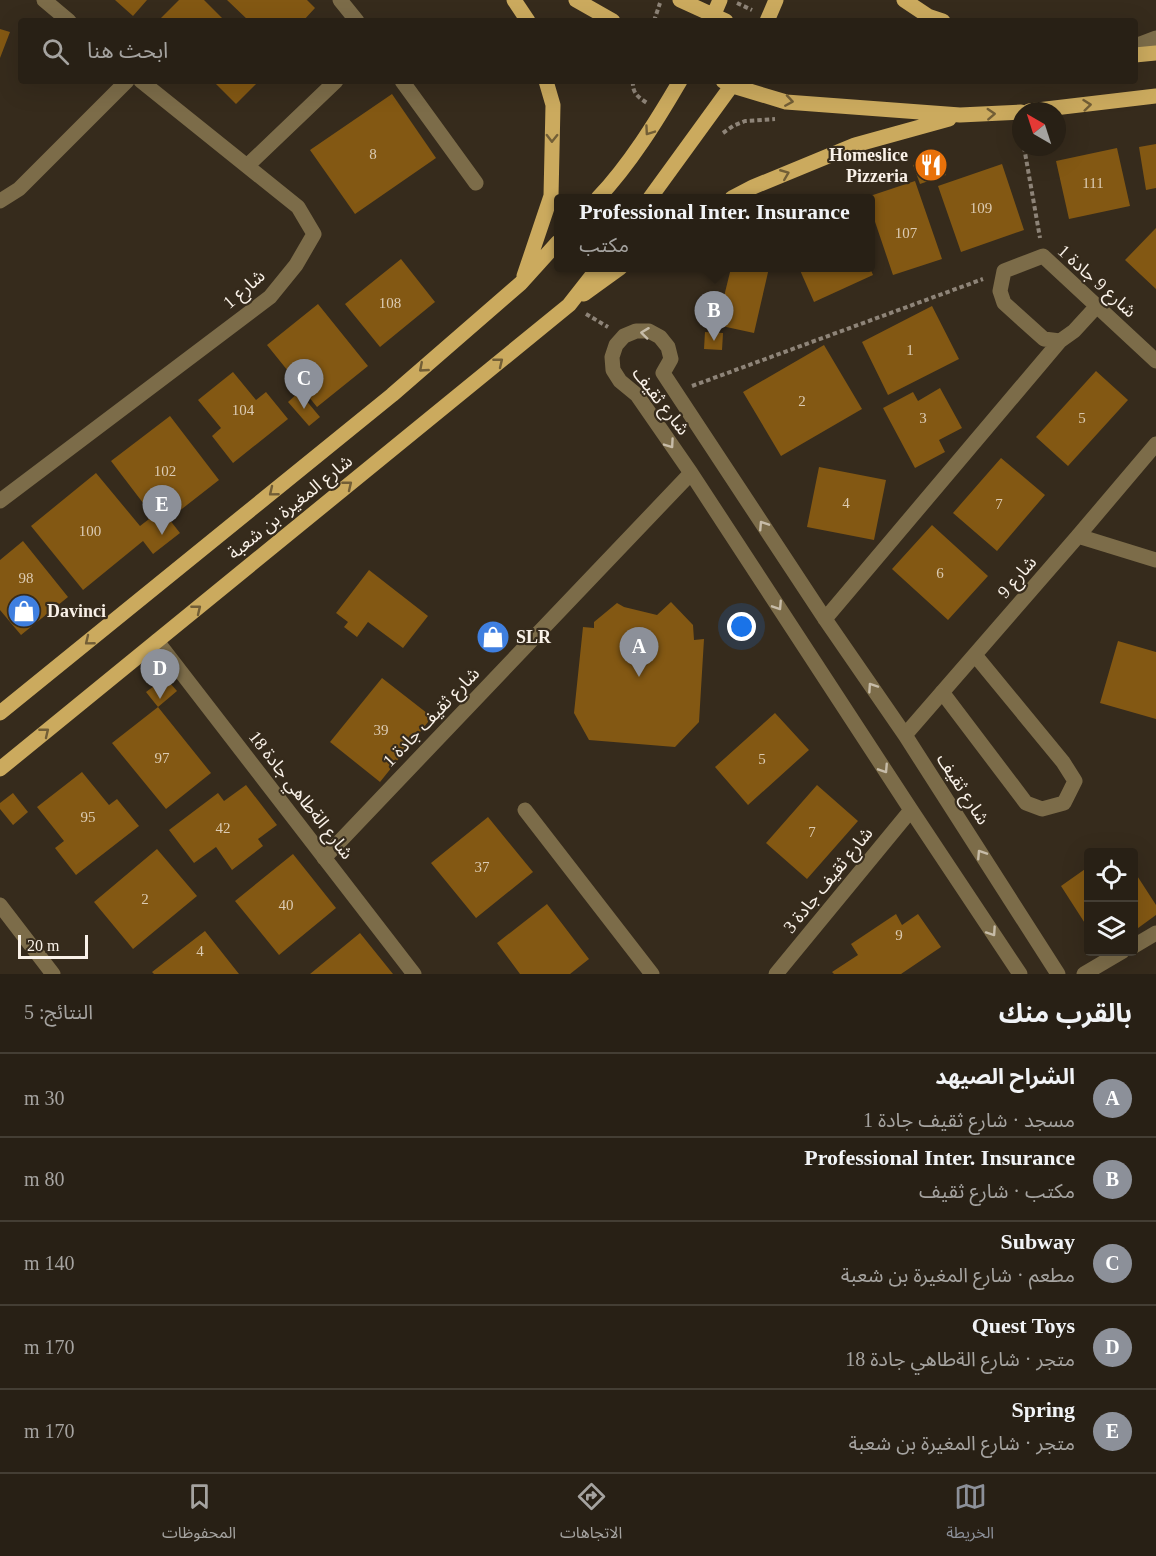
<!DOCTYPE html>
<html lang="ar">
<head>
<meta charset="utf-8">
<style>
  body { margin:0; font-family:"Times New Roman","Noto Sans Arabic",serif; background:#30281e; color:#f1f3f6; direction:rtl }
  .controls { position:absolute; right:18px; bottom:18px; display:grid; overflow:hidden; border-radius:6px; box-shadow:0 6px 24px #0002 }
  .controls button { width:54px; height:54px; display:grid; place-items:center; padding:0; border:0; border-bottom:2px solid #443e34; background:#282015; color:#f1f3f6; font:30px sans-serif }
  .compass { position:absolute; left:1012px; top:102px; width:54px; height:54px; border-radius:50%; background:#282015; box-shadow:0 6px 24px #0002; rotate:321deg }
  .scale { position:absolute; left:18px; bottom:15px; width:70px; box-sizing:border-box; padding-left:6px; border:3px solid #f9f1e8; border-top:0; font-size:16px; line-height:21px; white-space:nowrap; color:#f9f1e8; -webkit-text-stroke:4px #362b1c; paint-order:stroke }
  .you { position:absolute; left:742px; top:627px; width:21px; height:21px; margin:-15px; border:4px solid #fff; border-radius:50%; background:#1a73e8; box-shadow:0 0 0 9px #1a73e833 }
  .badge { display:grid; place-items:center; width:39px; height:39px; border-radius:50%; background:#8c9099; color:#fff; font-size:20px; font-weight:700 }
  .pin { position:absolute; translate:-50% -50px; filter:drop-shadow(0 2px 3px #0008) }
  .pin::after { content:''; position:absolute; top:32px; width:21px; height:18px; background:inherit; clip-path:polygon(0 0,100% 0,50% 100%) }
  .popup { position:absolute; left:554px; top:194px; width:321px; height:78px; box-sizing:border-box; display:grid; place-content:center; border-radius:6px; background:#282015; filter:drop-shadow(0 2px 4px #0005); font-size:20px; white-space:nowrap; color:#a5a3a0 }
  .popup b { font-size:22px; color:#f1f3f6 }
  .popup::after { content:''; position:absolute; left:50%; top:100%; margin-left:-12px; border:12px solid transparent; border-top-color:#282015 }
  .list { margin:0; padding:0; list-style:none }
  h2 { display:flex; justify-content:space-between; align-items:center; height:78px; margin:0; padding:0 24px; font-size:26px }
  h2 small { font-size:20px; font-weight:400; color:#a5a3a0 }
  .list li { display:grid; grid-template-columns:39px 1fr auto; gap:18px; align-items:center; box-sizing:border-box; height:84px; padding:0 24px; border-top:2px solid #443e34 }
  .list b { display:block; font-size:22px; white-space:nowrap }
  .list p { margin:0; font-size:20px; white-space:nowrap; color:#a5a3a0 }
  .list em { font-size:20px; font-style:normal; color:#a5a3a0 }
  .icon { flex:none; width:33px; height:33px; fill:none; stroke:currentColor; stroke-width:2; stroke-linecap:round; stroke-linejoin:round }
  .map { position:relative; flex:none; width:1156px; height:974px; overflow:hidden; direction:ltr }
  .search { position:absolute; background:#282015; box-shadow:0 6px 24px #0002; left:18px; right:18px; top:18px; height:66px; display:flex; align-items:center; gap:15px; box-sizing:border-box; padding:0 21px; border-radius:6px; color:#a5a3a0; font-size:22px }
  .sheet { height:498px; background:#282015 }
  nav { display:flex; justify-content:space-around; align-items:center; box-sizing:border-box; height:84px; border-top:2px solid #443e34; background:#282015; font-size:16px; color:#a5a3a0 }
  nav a { display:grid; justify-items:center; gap:3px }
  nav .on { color:#8c9099 }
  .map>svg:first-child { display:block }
</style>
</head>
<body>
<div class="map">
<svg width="1156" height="974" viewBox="0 0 1156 974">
  <rect width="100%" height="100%" fill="#362b1c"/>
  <path fill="#835813" d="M115 0H147L133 16Z
    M179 0H204L225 21H158Z
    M227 0H307L315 8 303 21H249Z
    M0 29 10 32 0 58Z
    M213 81H259L236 104Z
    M392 94 436 158 355 214 310 150Z
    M1156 144V188L1146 190 1139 147Z
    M1117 148 1130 206 1069 219 1056 161Z
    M939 156 946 175 920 184 913 165Z
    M1002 164 1024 230 961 252 938 186Z
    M915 181 942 259 893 275 870 207V198H864Z
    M1156 228V289L1125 260Z
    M401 259 435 302 380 347 345 304Z
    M731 268H769L754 333 717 325Z
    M799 268H870L873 275 814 302Z
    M318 304 368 366 317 407 267 345Z
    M932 306 959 359 888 395 862 342Z
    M705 332 723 333 722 350 704 349Z
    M824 345 862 409 781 456 743 392Z
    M1096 371 1128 400 1068 466 1036 437Z
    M233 372 256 400 266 392 288 419 233 463 212 436 221 428 198 400Z
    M940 388 962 428 939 440 945 452 915 468 883 408 913 392 918 401Z
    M299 392 320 417 309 426 288 402Z
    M170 416 219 480 169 519 180 533 153 554 143 541 83 590 31 526 96 473 140 526 153 516 111 461Z
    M1001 458 1045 495 997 551 953 513Z
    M819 467 886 480 874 540 807 527Z
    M932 525 988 576 948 620 892 569Z
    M23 541 68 597 21 635 0 610V560Z
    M369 570 428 616 403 648 368 622 357 637 344 627 348 622 336 613Z
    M671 602 693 625 694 640 704 639 699 722 675 747 589 740 574 713 583 627 594 628V622L617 603 624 607 657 615Z
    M491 624 506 637 495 649 480 636Z
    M1118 641 1156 652V719L1100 703Z
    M382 678 432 717 380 782 330 742Z
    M158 683H170L177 691 158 707 146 692Z
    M158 707 211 773 166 809 112 743Z
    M775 713 809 750 748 805 715 767Z
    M82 772 109 805 117 799 139 826 76 875 55 848 64 841 37 807Z
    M246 785 277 825 258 839 263 846 232 870 216 847 194 863 169 830 218 793 224 801Z
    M817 785 858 821 807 879 766 843Z
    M13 793 28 812 13 825 0 809V803Z
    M488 817 533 872 476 918 431 863Z
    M157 849 197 896 133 949 94 902Z
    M293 854 336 908 279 955 235 901Z
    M1088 867V928L1061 886Z
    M1134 871 1156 905V915L1134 931Z
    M547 904 589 959 570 974H520L497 943Z
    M896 914 902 925 918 914 941 947 901 974H834L832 972 858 955 851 944Z
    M205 931 239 974H154L152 972Z
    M360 933 393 974H310Z"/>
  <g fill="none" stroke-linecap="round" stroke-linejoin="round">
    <path stroke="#8e8478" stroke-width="4" stroke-dasharray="4.5 3" stroke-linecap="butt" d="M737 3 752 10
      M654 21 660 3
      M633 81C632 93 638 97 647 103
      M723 133 733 126 745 121 775 119
      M1024 147 1040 238
      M586 314 608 327
      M692 386 983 279"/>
    <path stroke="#7c6c49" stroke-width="15" d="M44 0 69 21
      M340 0 357 21
      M1135 46 1156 38
      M402 81 476 183
      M247 166 336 81
      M0 201 19 189 127 81
      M1096 307 1074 331 1060 341 1044 339 1004 303 1000 291 1004 271 1043 256 1156 361
      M0 501 270 297 296 265 314 234 298 207 141 81
      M1078 536 1156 560
      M825 619 1060 341
      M157 641 414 974
      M942 692 1026 803 1042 809 1064 803 1075 781 1063 762 975 655
      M905 735 1078 536 1156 444
      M525 810 652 974
      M324 858 691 473
      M0 905 53 974
      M1134 946 1156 933
      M776 974 911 810
      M1020 974 911 810 691 473 637 395 620 381 613 370 612 357 616 345 624 336 636 331H649L660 337 668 347 671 359 663 373 825 619 905 735 1058 974
      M1084 974 1123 951"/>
    <path stroke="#cbaa5e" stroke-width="15" d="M514 0 528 21
      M576 0 613 21
      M680 0 726 21
      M904 0 928 16 943 21
      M711 21 720 0
      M767 21 776 0
      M1135 55 1156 53
      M723 81 733 86 786 102 960 115 1021 112
      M1029 111 1156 96
      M598 198C630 164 656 122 680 81
      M650 198 735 81
      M732 198 753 187 855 145 949 119
      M524 276 551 196 553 105 546 81
      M584 294 620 268
      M0 713 392 395 521 283 558 242
      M0 769 569 305 598 268"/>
  </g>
  <defs><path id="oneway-chevron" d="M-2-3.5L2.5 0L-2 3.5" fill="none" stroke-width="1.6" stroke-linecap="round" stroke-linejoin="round" transform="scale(1.5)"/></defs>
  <g stroke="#725e36">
    <use href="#oneway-chevron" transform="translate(789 101) rotate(9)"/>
    <use href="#oneway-chevron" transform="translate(1087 105) rotate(-6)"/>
    <use href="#oneway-chevron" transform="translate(991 114) rotate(-3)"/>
    <use href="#oneway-chevron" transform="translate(649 131) rotate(125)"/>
    <use href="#oneway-chevron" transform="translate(552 138) rotate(91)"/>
    <use href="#oneway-chevron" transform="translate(785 174) rotate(-22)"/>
    <use href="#oneway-chevron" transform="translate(499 362) rotate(-39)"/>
    <use href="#oneway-chevron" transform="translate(423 368) rotate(139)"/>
    <use href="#oneway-chevron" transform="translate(348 485) rotate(-39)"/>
    <use href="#oneway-chevron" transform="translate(273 492) rotate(141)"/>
    <use href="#oneway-chevron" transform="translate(197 609) rotate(-39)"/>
    <use href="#oneway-chevron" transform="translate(89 641) rotate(141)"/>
    <use href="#oneway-chevron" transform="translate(45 732) rotate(-39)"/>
  </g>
  <g stroke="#c7bca8">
    <use href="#oneway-chevron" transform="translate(645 333) rotate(-173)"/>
    <use href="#oneway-chevron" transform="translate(670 444) rotate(55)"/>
    <use href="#oneway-chevron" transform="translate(763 525) rotate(-123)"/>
    <use href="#oneway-chevron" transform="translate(778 606) rotate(57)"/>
    <use href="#oneway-chevron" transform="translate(872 687) rotate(-124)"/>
    <use href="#oneway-chevron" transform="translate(884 769) rotate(57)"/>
    <use href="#oneway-chevron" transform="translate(981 854) rotate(-123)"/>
    <use href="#oneway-chevron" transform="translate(992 932) rotate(56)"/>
  </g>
  <defs>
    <g id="restaurant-disc" transform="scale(1.725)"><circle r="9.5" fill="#e8710a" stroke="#362b1c"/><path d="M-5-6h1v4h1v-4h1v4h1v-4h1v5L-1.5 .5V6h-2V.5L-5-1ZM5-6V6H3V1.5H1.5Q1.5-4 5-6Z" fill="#fff"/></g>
    <g id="shop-disc" transform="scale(1.725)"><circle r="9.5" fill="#3f7fe0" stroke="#362b1c"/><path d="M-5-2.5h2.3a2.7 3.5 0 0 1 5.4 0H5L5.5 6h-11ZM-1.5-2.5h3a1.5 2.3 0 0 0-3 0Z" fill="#fff"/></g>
  </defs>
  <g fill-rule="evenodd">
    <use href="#restaurant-disc" x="931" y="165"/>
    <use href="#shop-disc" x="24" y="611"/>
    <use href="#shop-disc" x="493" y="637"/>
  </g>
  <g text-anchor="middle" stroke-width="4.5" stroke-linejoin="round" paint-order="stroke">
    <g font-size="15" fill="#dccbb3">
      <text x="373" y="159">8</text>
      <text x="1093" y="188">111</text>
      <text x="981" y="213">109</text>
      <text x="906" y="238">107</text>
      <text x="390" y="308">108</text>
      <text x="910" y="355">1</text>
      <text x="802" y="406">2</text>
      <text x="243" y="415">104</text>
      <text x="923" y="423">3</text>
      <text x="1082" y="423">5</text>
      <text x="165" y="476">102</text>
      <text x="846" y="508">4</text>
      <text x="999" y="509">7</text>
      <text x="90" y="536">100</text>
      <text x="940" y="578">6</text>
      <text x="26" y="583">98</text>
      <text x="381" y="735">39</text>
      <text x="162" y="763">97</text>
      <text x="762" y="764">5</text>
      <text x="88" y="822">95</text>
      <text x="223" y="833">42</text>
      <text x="812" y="837">7</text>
      <text x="482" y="872">37</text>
      <text x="145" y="904">2</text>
      <text x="286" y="910">40</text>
      <text x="899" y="940">9</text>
      <text x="200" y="956">4</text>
    </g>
    <g font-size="18" font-weight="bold" fill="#f9f1e8" stroke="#362b1c" text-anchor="start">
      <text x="908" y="161" text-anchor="end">Homeslice<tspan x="908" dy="21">Pizzeria</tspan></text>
      <text x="47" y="617">Davinci</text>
      <text x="516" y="643">SLR</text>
    </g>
    <g font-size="18" fill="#f9f1e8" stroke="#362b1c">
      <text transform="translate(1097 281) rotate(42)" y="6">شارع 9 جادة 1</text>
      <text transform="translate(244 289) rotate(-41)" y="6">شارع 1</text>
      <text transform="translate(661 401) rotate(52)" y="6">شارع ثقيف</text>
      <text transform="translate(290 507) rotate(-39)" y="6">شارع المغيرة بن شعبة</text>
      <text transform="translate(1017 577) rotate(-49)" y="6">شارع 9</text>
      <text transform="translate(431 717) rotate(-46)" y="6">شارع ثقيف جادة 1</text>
      <text transform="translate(963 789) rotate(57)" y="6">شارع ثقيف</text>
      <text transform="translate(301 795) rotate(52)" y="6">شارع الةطاهي جادة 18</text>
      <text transform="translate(828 880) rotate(-51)" y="6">شارع ثقيف جادة 3</text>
    </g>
  </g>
</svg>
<div class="controls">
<button><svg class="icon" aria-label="locate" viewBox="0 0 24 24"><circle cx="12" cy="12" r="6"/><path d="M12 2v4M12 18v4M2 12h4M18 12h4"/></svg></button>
<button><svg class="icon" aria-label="layers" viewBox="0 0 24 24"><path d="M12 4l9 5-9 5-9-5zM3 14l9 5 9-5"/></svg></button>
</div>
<svg class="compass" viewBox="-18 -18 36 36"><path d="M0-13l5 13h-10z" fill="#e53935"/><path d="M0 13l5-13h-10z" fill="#a5a3a0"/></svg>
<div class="scale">20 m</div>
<div class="you"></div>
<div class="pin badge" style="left:639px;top:677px">A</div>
<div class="pin badge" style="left:714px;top:341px">B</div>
<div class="popup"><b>Professional Inter. Insurance</b>مكتب</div>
<div class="pin badge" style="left:304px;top:409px">C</div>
<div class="pin badge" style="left:160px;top:699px">D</div>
<div class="pin badge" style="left:162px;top:535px">E</div>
<div class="search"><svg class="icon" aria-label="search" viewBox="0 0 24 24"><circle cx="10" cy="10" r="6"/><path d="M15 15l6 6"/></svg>ابحث هنا</div>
</div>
<section class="sheet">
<h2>بالقرب منك<small>النتائج: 5</small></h2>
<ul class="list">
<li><span class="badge">A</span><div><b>الشراح الصيهد</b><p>مسجد · شارع ثقيف جادة 1</p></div><em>30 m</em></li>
<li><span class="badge">B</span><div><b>Professional Inter. Insurance</b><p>مكتب · شارع ثقيف</p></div><em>80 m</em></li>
<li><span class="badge">C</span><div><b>Subway</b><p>مطعم · شارع المغيرة بن شعبة</p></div><em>140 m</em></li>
<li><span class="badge">D</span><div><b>Quest Toys</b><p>متجر · شارع الةطاهي جادة 18</p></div><em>170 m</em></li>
<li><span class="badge">E</span><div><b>Spring</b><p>متجر · شارع المغيرة بن شعبة</p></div><em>170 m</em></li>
</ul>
</section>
<nav>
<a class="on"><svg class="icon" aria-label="map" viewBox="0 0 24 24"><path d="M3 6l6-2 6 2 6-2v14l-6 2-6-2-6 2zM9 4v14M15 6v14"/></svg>الخريطة</a>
<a><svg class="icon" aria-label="directions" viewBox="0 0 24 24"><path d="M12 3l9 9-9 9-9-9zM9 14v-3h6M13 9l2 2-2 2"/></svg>الاتجاهات</a>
<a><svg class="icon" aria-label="saved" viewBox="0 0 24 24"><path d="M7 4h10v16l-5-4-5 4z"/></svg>المحفوظات</a>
</nav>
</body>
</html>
